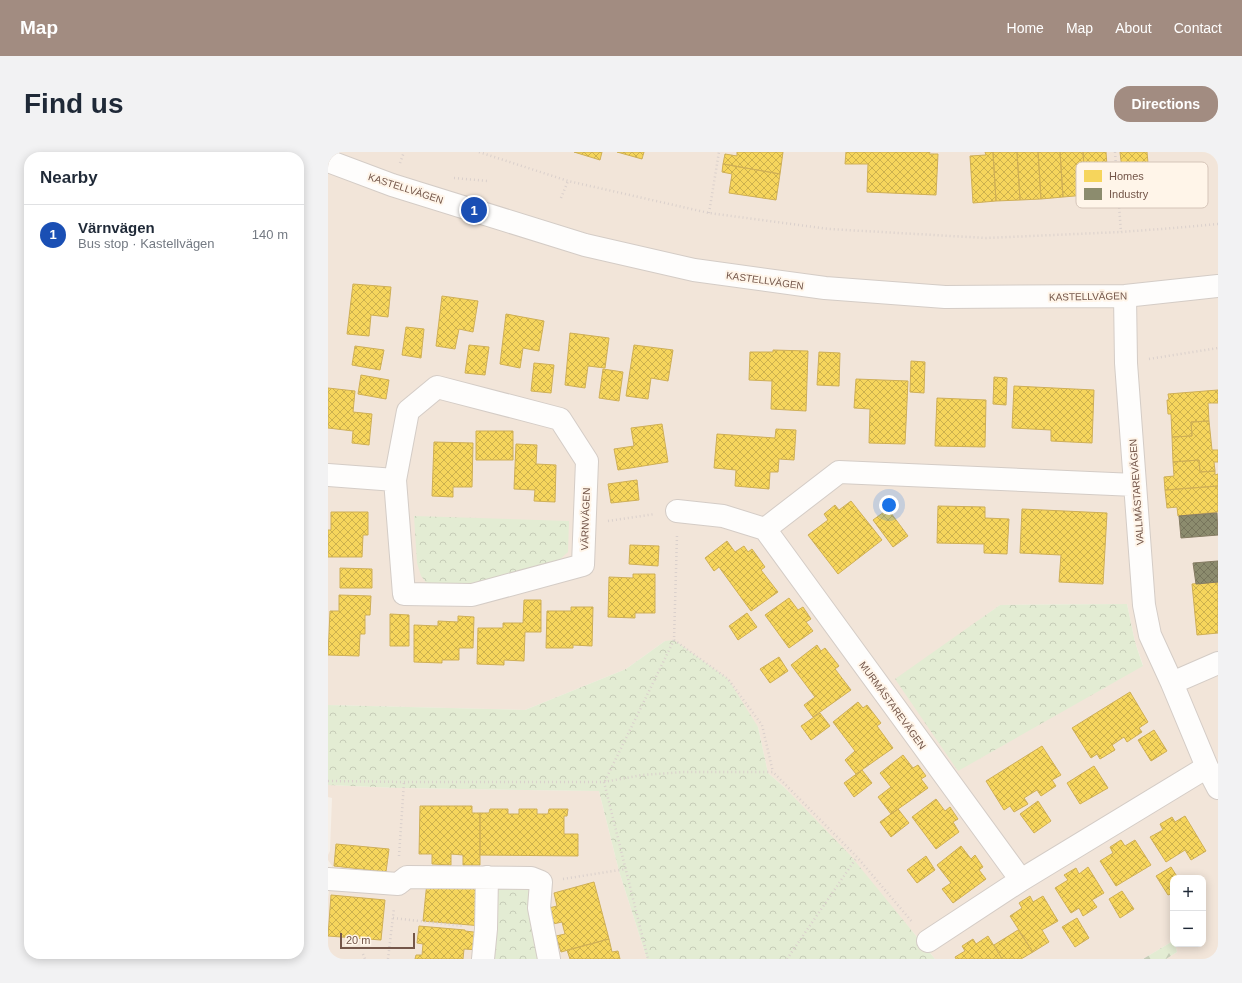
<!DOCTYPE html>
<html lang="en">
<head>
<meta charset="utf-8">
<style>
  body { margin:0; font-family:Helvetica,sans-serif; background:#f2f2f3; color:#1f2937 }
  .controls { position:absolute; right:12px; bottom:12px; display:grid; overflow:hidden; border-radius:8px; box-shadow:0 2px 10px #0003 }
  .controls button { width:36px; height:36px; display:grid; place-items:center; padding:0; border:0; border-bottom:1px solid #e0e1e3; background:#fff; color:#1f2937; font:20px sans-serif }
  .scale { position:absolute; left:12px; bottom:10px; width:75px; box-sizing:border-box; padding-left:4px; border:2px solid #745649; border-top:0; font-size:11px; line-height:14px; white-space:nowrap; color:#745649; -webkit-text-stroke:3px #fff5e9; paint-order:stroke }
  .you { position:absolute; left:561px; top:353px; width:14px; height:14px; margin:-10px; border:3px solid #fff; border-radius:50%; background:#1a73e8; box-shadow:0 0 0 6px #1a73e833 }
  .badge { display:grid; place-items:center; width:26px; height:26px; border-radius:50%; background:#a28c81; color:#fff; font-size:13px; font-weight:700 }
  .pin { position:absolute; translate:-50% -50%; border:2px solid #fff; box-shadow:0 1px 4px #0006 }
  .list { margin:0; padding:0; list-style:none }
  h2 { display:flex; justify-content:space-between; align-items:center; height:52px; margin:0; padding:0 16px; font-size:17px }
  h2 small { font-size:13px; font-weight:400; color:#747a83 }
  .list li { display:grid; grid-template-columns:26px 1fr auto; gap:12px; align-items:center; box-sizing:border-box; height:60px; padding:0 16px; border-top:1px solid #e0e1e3 }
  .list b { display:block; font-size:15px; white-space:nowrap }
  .list p { margin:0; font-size:13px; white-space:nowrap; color:#747a83 }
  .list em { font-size:13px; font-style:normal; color:#747a83 }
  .map { position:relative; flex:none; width:890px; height:807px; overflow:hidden; border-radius:16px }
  header { display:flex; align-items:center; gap:24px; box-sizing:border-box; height:56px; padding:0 20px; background:#a28c81; color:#fff }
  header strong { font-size:19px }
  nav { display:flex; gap:22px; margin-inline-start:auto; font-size:14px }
  .intro { display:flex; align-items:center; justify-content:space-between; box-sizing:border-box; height:96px; padding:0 24px }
  h1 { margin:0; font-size:28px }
  .button { padding:10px 18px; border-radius:16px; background:#a28c81; color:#fff; font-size:14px; font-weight:700 }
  main { display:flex; gap:24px; padding:0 24px }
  aside { flex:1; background:#fff; border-radius:16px; box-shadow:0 2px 10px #0003 }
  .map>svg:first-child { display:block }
</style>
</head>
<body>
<header>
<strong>Map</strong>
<nav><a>Home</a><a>Map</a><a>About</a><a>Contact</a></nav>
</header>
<div class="intro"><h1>Find us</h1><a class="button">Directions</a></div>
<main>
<aside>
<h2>Nearby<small></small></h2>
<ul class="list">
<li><span class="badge" style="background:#1a4fb4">1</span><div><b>Värnvägen</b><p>Bus stop · Kastellvägen</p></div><em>140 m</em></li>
</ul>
</aside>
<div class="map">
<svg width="890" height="807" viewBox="0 0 890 807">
  <defs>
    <pattern id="forest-firs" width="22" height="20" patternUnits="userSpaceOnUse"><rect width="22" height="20" fill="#e3ecd3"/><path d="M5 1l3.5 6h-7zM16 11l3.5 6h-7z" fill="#c6ccb7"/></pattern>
    <pattern id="park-crowns" width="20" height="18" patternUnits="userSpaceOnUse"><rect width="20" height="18" fill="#e3ecd3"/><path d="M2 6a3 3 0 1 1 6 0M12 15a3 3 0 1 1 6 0" fill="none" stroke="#c6ccb7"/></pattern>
    <pattern id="homes-cross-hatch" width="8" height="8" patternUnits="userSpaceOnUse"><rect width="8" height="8" fill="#f6d55c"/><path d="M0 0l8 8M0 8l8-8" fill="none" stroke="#ccb04e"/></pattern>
    <pattern id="industry-cross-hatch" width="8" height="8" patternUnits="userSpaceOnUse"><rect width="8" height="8" fill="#8c8c6e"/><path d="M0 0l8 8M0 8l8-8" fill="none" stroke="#77755c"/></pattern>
  </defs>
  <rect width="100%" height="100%" fill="#f6f0e9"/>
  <path fill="#f2e5d9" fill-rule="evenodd" d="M0 0H890V807H838L849 800 847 792H875V726H845V789L815 807H607L592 788 457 636 440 621 430 575 337 489 298 517 197 558 0 553ZM799 452 807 490 815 513 568 528 672 453Z
    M0 633 71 636 271 639 291 719 319 807H0V747L4 714 0 708V703L2 699 4 646 0 645Z"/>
  <path fill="url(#forest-firs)" d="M845 789V792H847L849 800 838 807H815Z"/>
  <path fill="url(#park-crowns)" d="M86 364 241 369 240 400 229 410 133 434H101L93 424 89 411Z
    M799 452 807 490 815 514 630 619 567 527 672 453Z
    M346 488 400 527 430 575 440 621 457 636 522 703 607 807H319L291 719 271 639 71 636 0 633V553L197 558 298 517 337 489Z
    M161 729H199L208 740 217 807H158Z"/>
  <path fill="url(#homes-cross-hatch)" stroke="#cfaf56" d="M246 0H274L272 8Z
    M289 0H316L314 7Z
    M409 0H455L452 22 395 12 397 2 409 4Z
    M518 0H602L601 2H610L608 43 539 40 540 12H517Z
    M657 0H665L668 49 645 51 642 4 658 3Z
    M665 0H689L692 48 668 49Z
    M689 0H710L713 47 692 48Z
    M710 0H732L735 45 713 47Z
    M732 0H755L758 43 735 45Z
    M755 0H778L781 42 758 43Z
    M792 0H819L822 33 796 35Z
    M395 12 452 22 448 48 401 41 404 22 394 20Z
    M25 132 63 135 60 165 43 163 41 184 19 182Z
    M114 144 150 149 145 180 131 177 127 197 108 194Z
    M178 162 216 169 211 199 195 196 192 216 172 212Z
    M78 175 96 177 93 206 74 203Z
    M242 181 281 186 277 216 260 214 257 236 237 233Z
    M141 193 161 195 157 223 137 221Z
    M306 193 345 198 340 229 323 226 320 247 298 244Z
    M27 194 56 198 52 218 24 213Z
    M445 198 480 199 478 259 443 257 444 229 421 228 422 200H445Z
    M491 200 512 201 511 234 489 233Z
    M583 209 597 210 596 241 582 240Z
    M206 211 226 213 223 241 203 239Z
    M275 217 295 220 291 249 271 246Z
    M33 223 61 228 58 247 30 242Z
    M666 225 679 226 678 253 665 252Z
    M528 227 580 229 577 292 541 291 542 257 526 256Z
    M686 234 766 238 764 291 723 289V278L684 276Z
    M0 236 27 239 25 260 44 262 41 293 24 291 25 279 0 276Z
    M890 238V251H880L881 269 863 270 864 284 844 285 843 262H840L839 248H841L840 242Z
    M609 246 658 248 657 295 607 294Z
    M881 269 884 298H890V310H886L887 319 872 320 871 308 845 310 844 285 864 284 863 270Z
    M334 272 340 310 290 318 286 297 306 294 303 276Z
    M448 277 468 278 466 308 451 307 450 320H442L441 337 407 334 408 318 386 316 389 282 447 286Z
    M148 279H185V308H148Z
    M106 290 145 291 144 335H125V345L104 344Z
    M188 292 209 293 208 312 228 313 227 350 206 349 207 338 186 337Z
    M871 308 872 320 887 319V323L890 322V334L837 338 836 325 846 324 845 310Z
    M309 328 311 348 283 351 280 332Z
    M890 334V360L850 364 849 355 839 356 837 338Z
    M523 349 554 388 510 422 480 383 500 368 496 362 507 353 511 358Z
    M610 354 657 355V366L681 367 679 402 656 401V392L609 391Z
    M560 357 580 384 565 395 545 368Z
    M694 357 779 361 775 432 731 430 733 403 692 401Z
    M3 360H40V383H35L34 405H0V378H3Z
    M399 389 407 400 416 394 420 400 424 397 437 415 433 418 450 440 423 459 391 415 386 419 377 406Z
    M302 393 331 394 330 414 301 412Z
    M12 416 44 417V436H12Z
    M305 422H327V461H307V466L280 465 281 425 305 426Z
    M890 430V481L869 483 864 432Z
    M11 443 43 444 42 463H37V482H32L31 504 0 503 2 459H11Z
    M461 446 470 458 475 455 483 467 478 470 485 479 461 496 437 463Z
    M196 448H213V480H197L196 509 176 508V513L149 512 150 476H175V471H195Z
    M243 455H265L264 494 245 493V496H218L219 459H243Z
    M419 461 429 475 410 488 401 474Z
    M62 462 81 463V494H62Z
    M130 464 146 465 145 496H131V508H114V511L86 510V473L110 474V469L130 470Z
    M489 493 493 499 497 496 511 514 507 517 523 538 485 565 476 553 487 545 463 513Z
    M451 505 460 519 442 531 432 517Z
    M802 540 820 570 811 576 814 580 799 590 796 585 784 593 787 598 772 607 769 602 763 606 744 576Z
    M530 550 535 556 539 553 553 571 549 574 565 596 528 622 517 608 527 599 505 570Z
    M492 561 502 574 483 588 473 574Z
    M826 578 839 599 823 609 810 588Z
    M714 594 733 623 724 628 728 634 713 644 709 638 696 646 700 652 686 660 682 654 676 658 658 629Z
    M575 603 585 616 590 613 598 624 593 627 600 636 563 662 550 645 563 635 552 621Z
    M766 614 780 636 752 652 739 631Z
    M534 618 544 631 526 645 516 631Z
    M608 647 617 659 622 655 630 667 625 670 631 680 608 697 584 665Z
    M710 649 723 669 706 681 692 662Z
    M92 654H144V661H152V713H135V703L123 702V713L104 712V702H91Z
    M162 657H180V662H191V657H209V662H220L221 657H240L239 664H236V682H250V704L152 703V661H161Z
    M570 657 581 671 563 685 552 670Z
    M857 664 878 699 863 708 857 698 838 710 822 685 835 678 832 672 844 665 847 670Z
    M793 688 797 694 807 688 823 713 788 734 772 709 785 701 782 695Z
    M8 692 61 697 58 720 6 714Z
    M633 694 643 707 647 703 655 715 651 718 658 727 625 751 614 737 623 731 609 713Z
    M598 704 607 718 589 731 579 718Z
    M760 715 776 741 764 748 769 755 755 764 751 756 743 761 727 736 740 728 736 723 748 716 751 722Z
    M843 715 850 726H845V741L840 743 828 724Z
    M99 730 158 736 154 774 95 769Z
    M266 730 281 787 233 800 228 784 237 782 234 770 225 772 221 756 229 754 226 741Z
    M794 739 806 757 792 766 781 747Z
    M3 743 57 748 53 788 0 784Z
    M702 744 705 750 715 744 730 769 714 778 721 790 705 800 682 764 694 756 691 751Z
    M749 766 761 786 747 795 734 775Z
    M91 774 137 778V779L154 781 152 798 136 797 135 807H87L88 803H94L95 792 89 791Z
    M690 778 705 800 693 807H674L666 793Z
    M660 784 674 807H628L627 805 637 799 634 794 645 787 648 792Z
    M281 787 284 800 290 799 292 807H242L239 798Z"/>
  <path fill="url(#industry-cross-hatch)" stroke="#857c63" d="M889 361 890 383 853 386 851 364Z
    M890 409V430L868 432 865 411Z"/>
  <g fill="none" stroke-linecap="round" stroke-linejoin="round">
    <g stroke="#d4ccc6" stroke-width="24">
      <path id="minor" d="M0 9 64 33 257 93 366 118 497 136 617 145 797 144 890 134
        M797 144 798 211 816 453 822 483 844 531 879 615 890 636
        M109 235 232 267 259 309 255 413 144 443 76 442 67 328 80 259Z
        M0 323 67 328
        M349 359 395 364 437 377
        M844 531 890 511
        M0 727 70 732 79 725 203 726 213 730 211 756 221 807
        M693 728 437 377 511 320 807 333
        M600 789 693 728 879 615
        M155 807 158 777 159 725"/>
    </g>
    <path stroke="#dad0cc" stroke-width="2.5" stroke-dasharray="1 3" stroke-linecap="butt" d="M151 0 240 29 381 61 501 77 658 86 793 80 846 76 890 72
      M787 0 793 80
      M72 11 76 0
      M126 26 160 29
      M233 46 240 29
      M381 61 391 0
      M821 207 890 196
      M280 369 327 362
      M346 488 400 527 434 573 445 620
      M0 629 76 630H276L320 807
      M277 629 346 488 349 383
      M276 630 314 623 356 620H445L529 705 585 771
      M71 704 76 630
      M235 727 298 717
      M65 766 135 774
      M35 802 37 807
      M60 807 66 756
      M459 807 529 705"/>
    <use href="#minor" stroke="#fefdfc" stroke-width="22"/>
  </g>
  <g text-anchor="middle" stroke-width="4" stroke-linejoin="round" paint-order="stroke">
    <g font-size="10" fill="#745649" stroke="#fff5e9">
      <text transform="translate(78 36) rotate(18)" y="4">KASTELLVÄGEN</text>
      <text transform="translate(437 128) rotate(8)" y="4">KASTELLVÄGEN</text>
      <text transform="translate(760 144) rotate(-1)" y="4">KASTELLVÄGEN</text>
      <text transform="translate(808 340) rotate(-94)" y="4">VALLMÄSTAREVÄGEN</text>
      <text transform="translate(257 367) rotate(-88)" y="4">VÄRNVÄGEN</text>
      <text transform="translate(565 553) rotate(54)" y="4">MURMÄSTAREVÄGEN</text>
    </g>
  </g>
  <rect x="748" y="10" width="132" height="46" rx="6" fill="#fff5e9" stroke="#d5c5b9" stroke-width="1"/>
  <rect x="756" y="18" width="18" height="12" fill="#f6d55c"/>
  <rect x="756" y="36" width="18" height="12" fill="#8c8c6e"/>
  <g font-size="11" fill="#745649">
    <text x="781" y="28">Homes</text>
    <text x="781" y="46">Industry</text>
  </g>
</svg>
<div class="controls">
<button>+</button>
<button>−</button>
</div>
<div class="scale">20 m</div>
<div class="you"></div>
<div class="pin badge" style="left:146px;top:58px;background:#1a4fb4">1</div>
</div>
</main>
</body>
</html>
